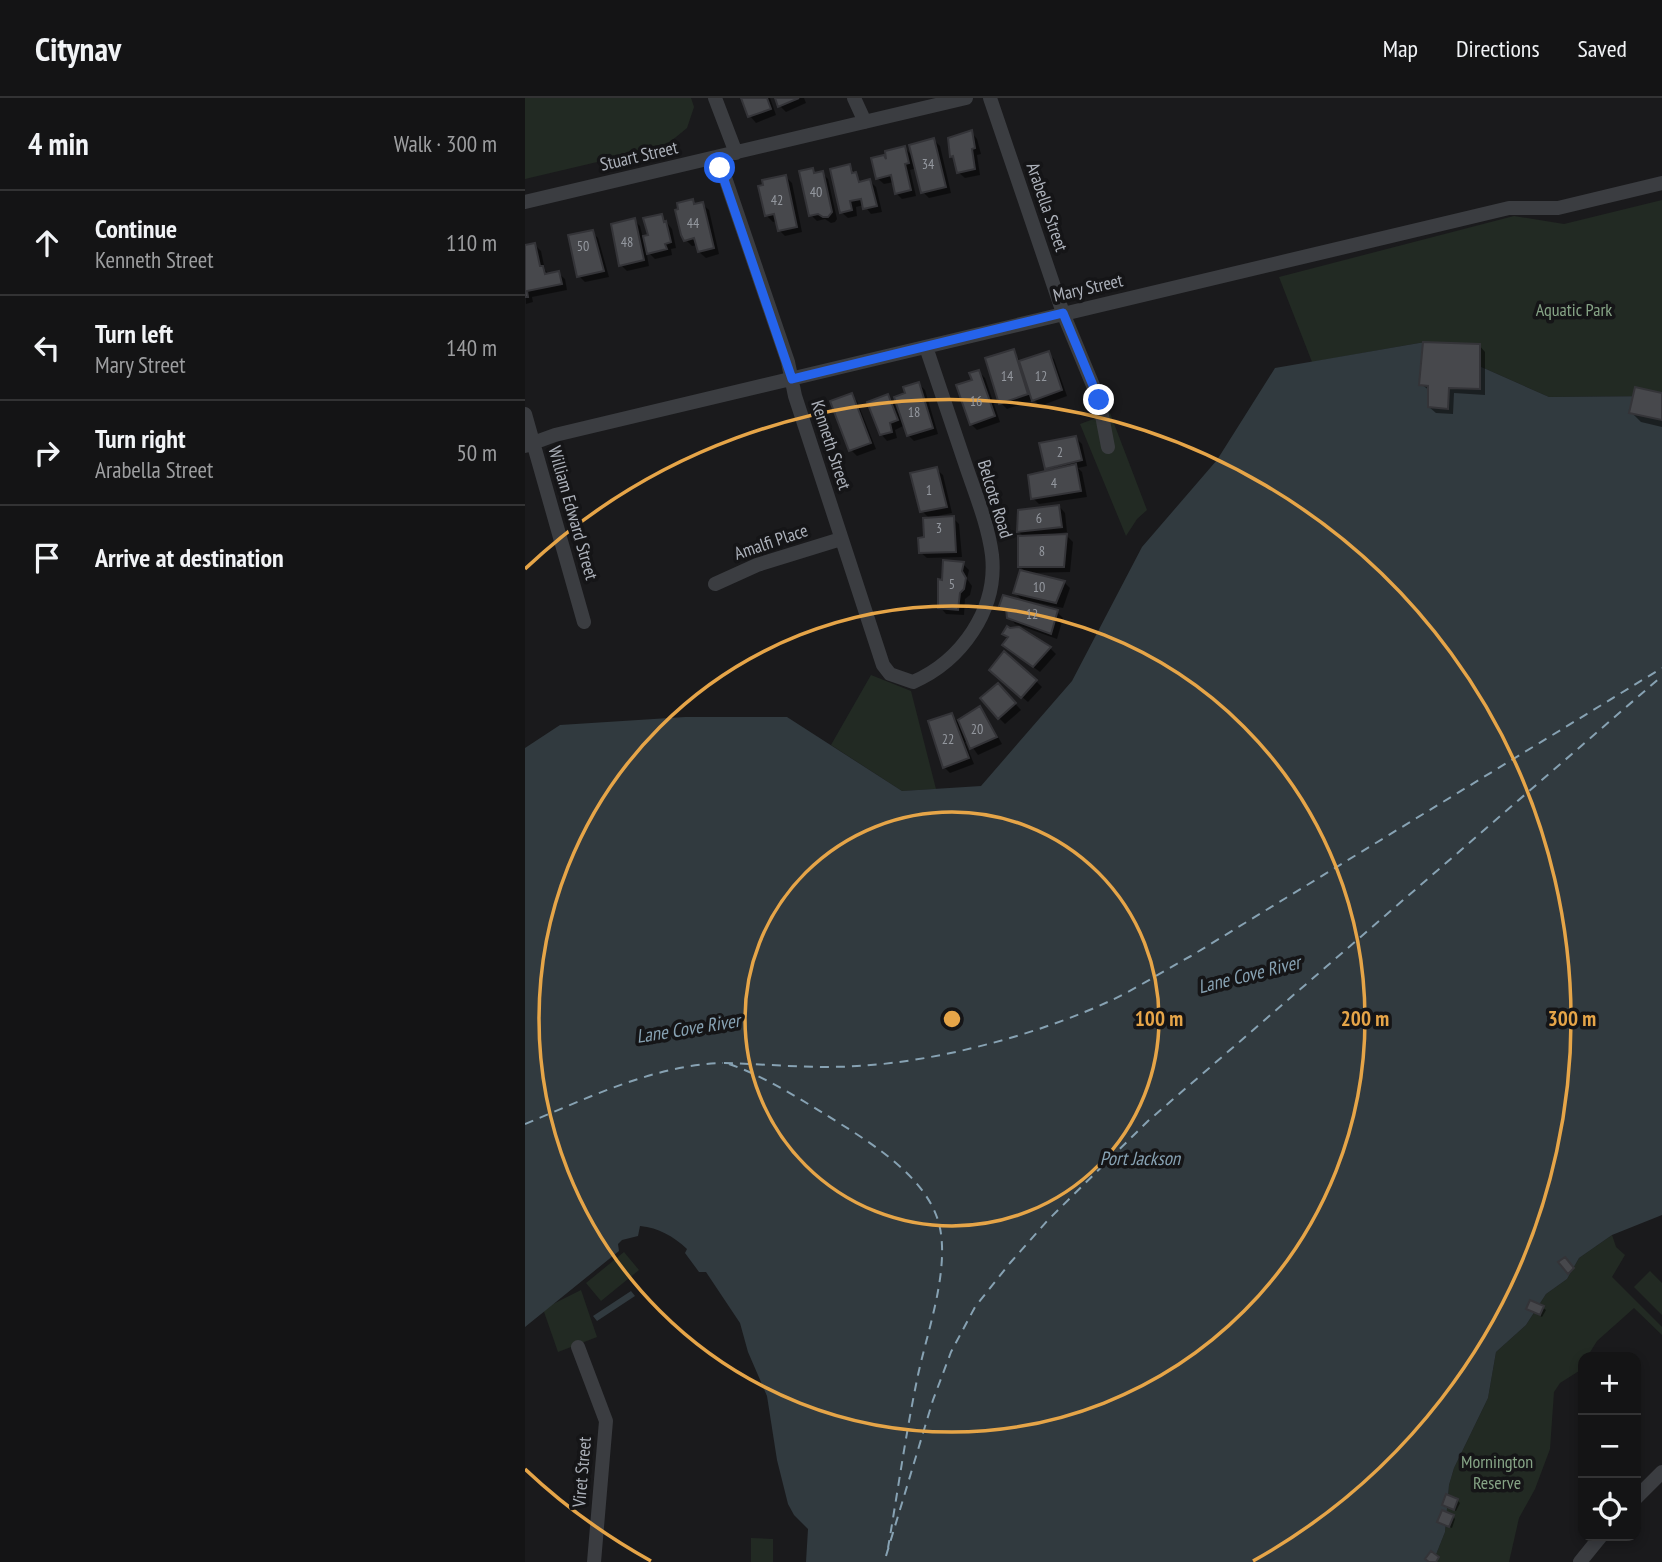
<!DOCTYPE html>
<html lang="en">
<head>
<meta charset="utf-8">
<style>
  body { margin:0; font-family:"PT Sans Narrow",sans-serif; background:#1d1d1e; color:#f1f3f6 }
  .controls { position:absolute; right:21px; bottom:21px; display:grid; overflow:hidden; border-radius:14px; box-shadow:0 4px 10px #0003 }
  .controls button { width:63px; height:63px; display:grid; place-items:center; padding:0; border:0; border-bottom:2px solid #333334; background:#141415; color:#f1f3f6; font:35px sans-serif }
  .stop { position:absolute; width:21px; height:21px; margin:-16px; border:5px solid #2563eb; border-radius:50%; background:#fff }
  .stop.end { background:#2563eb; border-color:#fff; box-shadow:0 2px 7px #0008 }
  .list { margin:0; padding:0; list-style:none }
  h2 { display:flex; justify-content:space-between; align-items:center; height:91px; margin:0; padding:0 28px; font-size:30px }
  h2 small { font-size:23px; font-weight:400; color:#9d9ea0 }
  .list li { display:grid; grid-template-columns:46px 1fr auto; gap:21px; align-items:center; box-sizing:border-box; height:105px; padding:0 28px; border-top:2px solid #333334 }
  .list b { display:block; font-size:26px; white-space:nowrap }
  .list p { margin:0; font-size:23px; white-space:nowrap; color:#9d9ea0 }
  .list em { font-size:23px; font-style:normal; color:#9d9ea0 }
  .icon { flex:none; width:38px; height:38px; fill:none; stroke:currentColor; stroke-width:2; stroke-linecap:round; stroke-linejoin:round }
  .map { position:relative; flex:none; width:1137px; height:1464px; overflow:hidden }
  header { display:flex; align-items:center; gap:42px; box-sizing:border-box; height:98px; padding:0 35px; background:#141415; border-bottom:2px solid #333334 }
  header strong { font-size:33px }
  nav { display:flex; gap:38px; margin-inline-start:auto; font-size:24px }
  main { display:flex }
  aside { flex:1; background:#141415 }
  .map>svg:first-child { display:block }
</style>
</head>
<body>
<header>
<strong>Citynav</strong>
<nav><a>Map</a><a>Directions</a><a>Saved</a></nav>
</header>
<main>
<aside>
<h2>4 min<small>Walk · 300 m</small></h2>
<ul class="list">
<li><svg class="icon" aria-label="ahead" viewBox="0 0 24 24"><path d="M12 20V5M6 11l6-6 6 6"/></svg><div><b>Continue</b><p>Kenneth Street</p></div><em>110 m</em></li>
<li><svg class="icon" aria-label="left" viewBox="0 0 24 24"><path d="M17 20v-9H6M10 6l-5 5 5 5"/></svg><div><b>Turn left</b><p>Mary Street</p></div><em>140 m</em></li>
<li><svg class="icon" aria-label="right" viewBox="0 0 24 24"><path d="M7 20v-9h11M14 6l5 5-5 5"/></svg><div><b>Turn right</b><p>Arabella Street</p></div><em>50 m</em></li>
<li><svg class="icon" aria-label="arrive" viewBox="0 0 24 24"><path d="M6 21V4h12l-3 4 3 4H6"/></svg><div><b>Arrive at destination</b></div></li>
</ul>
</aside>
<div class="map">
<svg width="1137" height="1464" viewBox="0 0 1137 1464">
  <rect width="100%" height="100%" fill="#1a1a1c"/>
  <path fill="#222a23" d="M0 0H166L169 9 162 30 140 48 0 81Z
    M1137 102V298L1024 299 900 244 787 264 754 179 989 118 1039 126Z
    M585 315 622 412 612 421 601 438 555 326Z
    M346 577 386 593 411 691 377 693 306 647Z
    M1087 1137 1091 1149 1100 1157 1087 1179 1137 1229V1237L1109 1210 1072 1243 1062 1259H1058V1265L1054 1273 1035 1285 1029 1294 1025 1351 1010 1391 994 1420 984 1464H908L920 1434 924 1387 929 1370 963 1300 971 1254 1001 1227 1021 1196 1042 1181 1054 1160Z
    M99 1154 114 1172 76 1203 61 1185Z
    M1125 1173 1137 1185V1217L1109 1189Z
    M56 1192 72 1239 33 1254 18 1211Z
    M226 1440 248 1441V1464H226Z"/>
  <path fill="#313a3f" d="M900 244 1024 299 1137 298V1117L1087 1137 1054 1160 1042 1181 1021 1196 1001 1227 971 1254 963 1300 929 1370 924 1387 920 1434 908 1464H281L283 1431 269 1417 263 1406 252 1362 242 1298 223 1254 215 1225 181 1174H174L160 1155 162 1151C148 1138 134 1130 115 1128L113 1138 97 1142 93 1146 94 1153 0 1229V650L35 627 160 619H262L377 693 456 688 547 583 617 449 692 362 750 270Z
    M106 1193 110 1198 72 1223 68 1218Z"/>
  <path fill="#0007" d="M218 0H245L251 17 231 25 225 18Z
    M252 0H279L281 5 261 14 255 8Z
    M446 34 452 41 456 56 452 57 455 77 440 80 433 74 431 62 427 58Z
    M409 42 415 48 426 95 404 100 398 94 392 70 385 72 391 98 377 101 371 95 369 84 359 86 352 80 363 63 380 50 389 60Z
    M325 68 337 85 345 83 351 89 357 114 346 116 339 107 331 109 332 118 323 120 316 114Z
    M287 72 291 76 297 75 303 81 312 121 310 124 306 125 300 121 292 123 286 117Z
    M261 79 267 85 277 134 260 138 254 132 252 123 248 124 242 118Z
    M167 103 172 108 177 106 184 112 194 156 181 160 174 154 173 147 167 148 161 142Z
    M136 117 147 131 151 150 146 151 147 157 130 161 121 152 124 168 102 173 96 167 109 122 115 128 118 140 125 138Z
    M67 134 73 140 84 179 60 184 54 178Z
    M10 147 16 153 20 172 25 177 33 175 40 181 42 192 7 199 8 204 1 206 0 154Z
    M954 247 960 254V297L929 295 928 316 911 315 904 309 905 293 896 286Z
    M488 253 496 264 523 255 529 261 542 298 515 308 509 302 482 311 476 305Z
    M454 274 460 280 475 324 452 332 446 326 449 283Z
    M394 286 400 292 413 336 389 343 383 337 380 327 370 332 372 340 362 343 356 336 363 298 369 304 373 315 376 314 382 296Z
    M326 297 332 303 351 351 332 358 326 352Z
    M1137 297V329L1116 324 1106 314Z
    M551 340 557 346 562 368 553 370 557 374 562 399 514 406 508 400 525 374 522 370Z
    M411 371 418 377 427 415 407 419V421L428 420 434 426 437 459 402 460 395 454 405 421 397 413Z
    M534 408 540 415 542 434 529 436V439L542 438 548 444 545 474 502 475 494 468 500 440 494 434Z
    M438 466 444 472 442 481 447 488 445 497 440 501 439 517 421 516 415 509Z
    M539 484 545 490 538 510 504 503 503 506 532 514 538 520 532 541 490 526 483 516 475 510 500 505 490 495Z
    M479 535 525 550 531 556 515 574 479 547 484 540Z
    M472 578 511 583 517 589 503 604Z
    M473 587 496 612 480 626 474 620Z
    M455 611 461 617 477 646 453 657 443 643 440 644 449 666 425 675 419 669 427 617 433 624Z
    M1018 1210 1021 1212 1017 1219 1003 1211Z
    M932 1402 935 1405 931 1413 919 1407Z
    M928 1418 930 1421 927 1430 914 1424Z"/>
  <g fill="none" stroke-linecap="round" stroke-linejoin="round">
    <path stroke="#87a2b3" stroke-width="2" stroke-dasharray="9 7" stroke-linecap="butt" d="M199 965C243 966 288 971 332 968 412 964 515 936 587 902 614 889 640 872 666 858L1137 570
      M204 966C238 978 267 996 298 1015 341 1042 409 1080 416 1136 422 1180 402 1235 393 1277 381 1334 373 1392 363 1450
      M0 1026C63 1000 129 967 198 965
      M361 1458 408 1302 426 1254 450 1209 485 1165 522 1123 623 1023 1137 578"/>
  </g>
  <path fill="#47484c" stroke="#343438" stroke-width="2" d="M216 0H242L246 11 223 19Z
    M250 0H274L253 9Z
    M447 32 450 50 447 51 450 71 432 75 428 58 425 59 423 40Z
    M409 40 421 89 396 95 384 47Z
    M380 48 384 65 380 66 386 92 370 96 366 77 351 81 346 60 359 57 361 61 360 53Z
    M325 66 327 75 331 74 334 84 345 81 352 108 338 111 336 101 325 103 327 112 315 115 305 71Z
    M288 70 289 75 298 73 307 114 303 119H298L293 116 284 118 274 73Z
    M261 77 272 129 253 133 249 116 240 118 233 88 238 87 237 82Z
    M168 101 169 106 178 104 189 150 173 154 169 140 159 143 156 137 150 112 153 111 152 105Z
    M137 116 139 124 141 123 146 144 140 146 142 151 122 156 118 138 123 137 118 120Z
    M110 120 119 162 94 168 86 126Z
    M68 132 79 173 52 179 43 137Z
    M10 145 15 168H18L20 176 34 173 37 186 2 193 3 199H0V147Z
    M898 244 955 246V291L924 290 923 311 903 309V288L894 287Z
    M489 251 503 296 474 306 460 260Z
    M524 253 537 292 507 303 494 263Z
    M454 272 470 318 445 327 431 287 447 282 444 275Z
    M394 284 408 330 382 338 369 299 380 295 378 289Z
    M1110 289 1137 295V322L1104 315Z
    M327 295 346 345 324 353 305 303Z
    M363 296 373 322 365 325 367 334 355 337 342 304Z
    M551 338 557 362 520 371 514 345Z
    M551 366 556 393 506 401 503 377Z
    M412 369 422 409 395 414 385 375Z
    M534 407 537 429 492 434 493 412Z
    M429 418 431 454 394 455 393 440 399 439 398 420Z
    M542 436 539 469H493V438Z
    M418 462 439 464 437 473 441 480 439 491 435 495 433 512 413 510V481L417 482Z
    M495 472 540 483 531 505 488 495Z
    M478 497 533 512 526 536 482 520 481 511H473Z
    M482 528 485 530 494 529 526 549 508 569 477 547 483 539 477 536Z
    M479 553 512 582 496 600 464 572Z
    M473 585 491 605 473 621 455 600Z
    M455 608 472 639 445 651 433 622Z
    M427 615 444 660 418 670 403 623Z
    M1040 1159 1049 1170 1043 1176 1033 1164Z
    M1005 1202 1019 1208 1015 1217 1001 1211Z
    M921 1396 933 1401 929 1412 917 1407Z
    M917 1412 929 1417 924 1429 912 1424Z
    M906 1453 914 1459 911 1464H904L900 1461Z"/>
  <g fill="none" stroke-linecap="round" stroke-linejoin="round">
    <path stroke="#3b3d41" stroke-width="14" d="M190 0 211 55
      M329 0 340 24
      M465 0 538 215 574 302 583 349
      M193 59 263 264 270 298 358 567 365 576 388 584C436 563 473 512 467 457 463 426 450 395 440 365 427 327 414 288 401 249
      M0 104 441 0
      M0 316 59 524
      M0 348 30 337 984 110H1033L1137 85
      M190 486 232 467 316 441
      M53 1249 81 1323 69 1464
      M1111 1400 1137 1374
      M1055 1464 1076 1438"/>
  </g>
  <g fill="none" stroke-linecap="round" stroke-linejoin="round">
    <path stroke="#2563eb" stroke-width="9" d="M195 70 267 281 538 215 574 302"/>
  </g>
  <g fill="none" stroke="#e6a548" stroke-width="3.5">
    <circle cx="427" cy="921" r="207"/>
    <circle cx="427" cy="921" r="413"/>
    <path d="M126 1463A620 620 0 0 1 0 1371M0 471A620 620 0 1 1 728 1463"/>
  </g>
  <g text-anchor="middle" stroke-width="7" stroke-linejoin="round" paint-order="stroke">
    <g font-size="14" fill="#94989f">
      <text x="403" y="71">34</text>
      <text x="291" y="99">40</text>
      <text x="252" y="107">42</text>
      <text x="168" y="130">44</text>
      <text x="102" y="149">48</text>
      <text x="58" y="153">50</text>
      <text x="482" y="283">14</text>
      <text x="516" y="283">12</text>
      <text x="451" y="308">16</text>
      <text x="389" y="319">18</text>
      <text x="535" y="359">2</text>
      <text x="529" y="390">4</text>
      <text x="404" y="397">1</text>
      <text x="514" y="425">6</text>
      <text x="414" y="435">3</text>
      <text x="517" y="458">8</text>
      <text x="427" y="491">5</text>
      <text x="514" y="494">10</text>
      <text x="507" y="521">12</text>
      <text x="452" y="636">20</text>
      <text x="423" y="646">22</text>
    </g>
    <g font-size="18" fill="#adb2bb" stroke="#151517">
      <text transform="translate(114 58) rotate(-13)" y="6">Stuart Street</text>
      <text transform="translate(522 109) rotate(71)" y="6">Arabella Street</text>
      <text transform="translate(563 190) rotate(-13)" y="6">Mary Street</text>
      <text transform="translate(306 347) rotate(72)" y="6">Kenneth Street</text>
      <text transform="translate(470 401) rotate(73)" y="6">Belcote Road</text>
      <text transform="translate(48 415) rotate(74)" y="6">William Edward Street</text>
      <text transform="translate(246 444) rotate(-19)" y="6">Amalfi Place</text>
      <text transform="translate(57 1374) rotate(-85)" y="6">Viret Street</text>
    </g>
    <g font-size="18" fill="#86a486" stroke="#151517">
      <text x="1049" y="218">Aquatic Park</text>
      <text x="972" y="1370">Mornington<tspan x="972" dy="21">Reserve</tspan></text>
    </g>
    <g font-size="19" font-style="italic" fill="#87a2b3" stroke="#151517">
      <text transform="translate(724 876) rotate(-14)" y="7">Lane Cove River</text>
      <text transform="translate(163 930) rotate(-9)" y="7">Lane Cove River</text>
      <text x="615" y="1067">Port Jackson</text>
    </g>
  </g>
  <circle cx="427" cy="921" r="10" fill="#e6a548" stroke="#151517" stroke-width="3.5"/>
  <g font-size="21" text-anchor="middle" font-weight="bold" fill="#e6a548" stroke="#151517" stroke-width="7" stroke-linejoin="round" paint-order="stroke">
    <text x="634" y="928">100 m</text>
    <text x="840" y="928">200 m</text>
    <text x="1047" y="928">300 m</text>
  </g>
</svg>
<div class="controls">
<button>+</button>
<button>−</button>
<button><svg class="icon" aria-label="locate" viewBox="0 0 24 24"><circle cx="12" cy="12" r="6"/><path d="M12 2v4M12 18v4M2 12h4M18 12h4"/></svg></button>
</div>
<div class="stop" style="left:195px;top:70px"></div>
<div class="stop end" style="left:574px;top:302px"></div>
</div>
</main>
</body>
</html>
